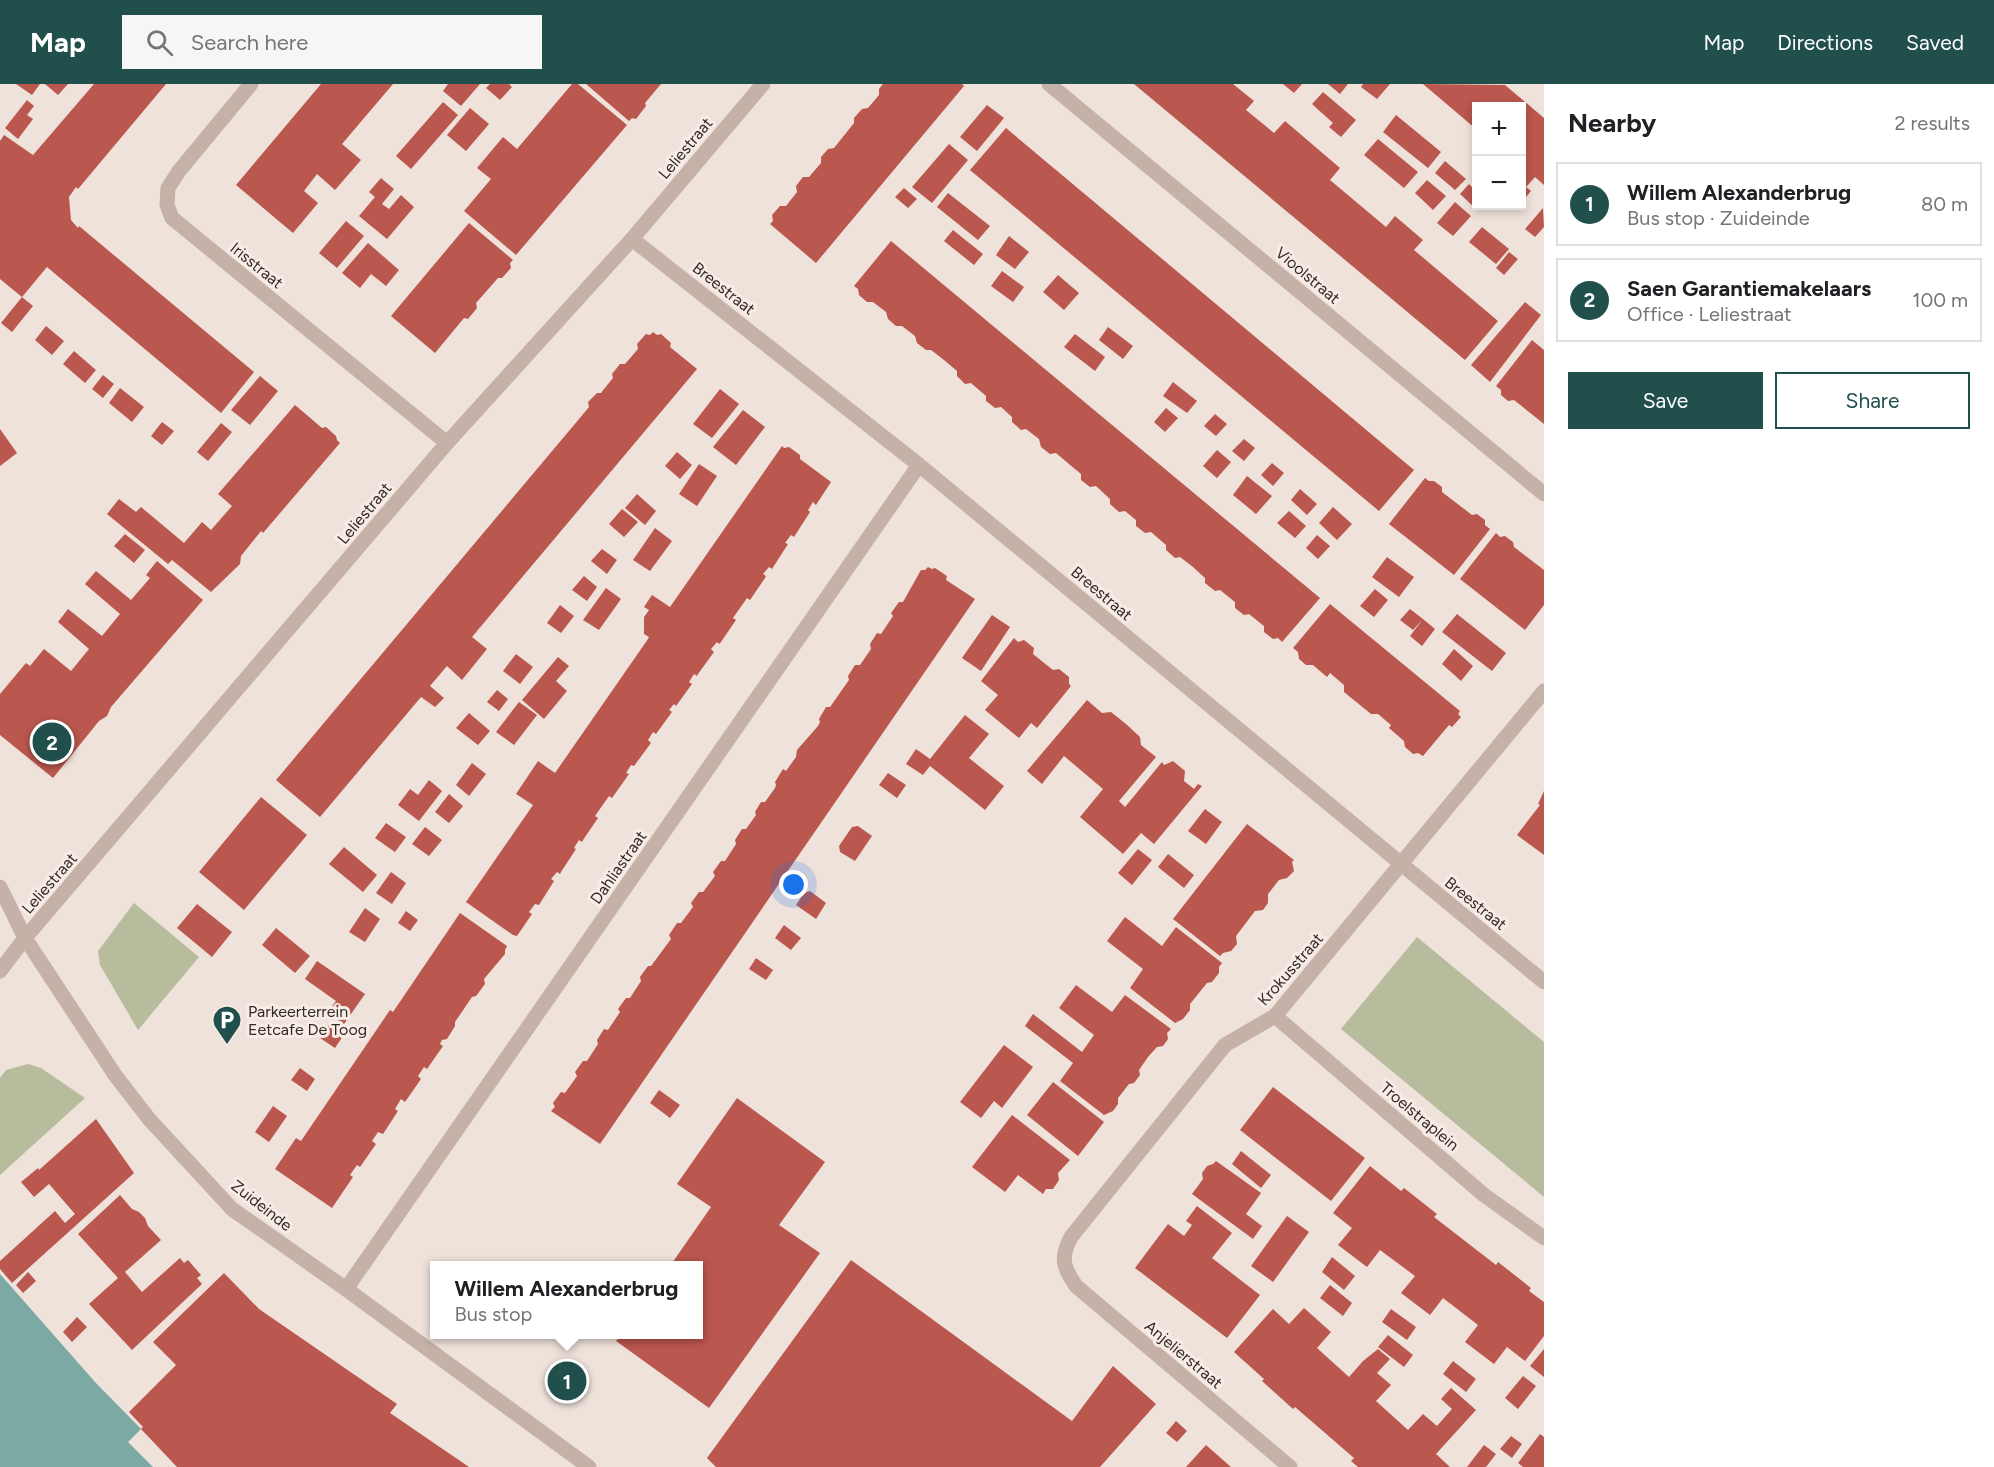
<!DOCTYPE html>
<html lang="en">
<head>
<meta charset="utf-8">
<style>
  body { margin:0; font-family:Figtree,sans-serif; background:#f6f6f6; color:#202124 }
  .controls { position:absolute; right:18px; top:18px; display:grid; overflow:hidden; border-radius:0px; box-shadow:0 3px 9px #0003 }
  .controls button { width:54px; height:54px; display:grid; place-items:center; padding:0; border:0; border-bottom:2px solid #e0e0e0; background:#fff; color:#202124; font:30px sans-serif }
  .you { position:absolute; left:794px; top:801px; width:21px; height:21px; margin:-15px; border:4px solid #fff; border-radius:50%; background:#1a73e8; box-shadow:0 0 0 9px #1a73e833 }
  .badge { display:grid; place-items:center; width:39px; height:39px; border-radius:50%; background:#21504c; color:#fff; font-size:20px; font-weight:700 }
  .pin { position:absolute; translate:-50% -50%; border:3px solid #fff; box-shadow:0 2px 6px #0006 }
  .popup { position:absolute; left:430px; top:1177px; width:273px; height:78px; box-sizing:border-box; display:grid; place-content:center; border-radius:0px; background:#fff; filter:drop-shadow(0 2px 4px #0005); font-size:20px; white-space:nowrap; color:#757577 }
  .popup b { font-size:22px; color:#202124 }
  .popup::after { content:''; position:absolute; left:50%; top:100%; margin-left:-12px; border:12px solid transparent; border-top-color:#fff }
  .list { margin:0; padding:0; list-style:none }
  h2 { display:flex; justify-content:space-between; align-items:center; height:78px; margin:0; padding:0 24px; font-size:26px }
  h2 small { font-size:20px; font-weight:400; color:#757577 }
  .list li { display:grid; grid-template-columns:39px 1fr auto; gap:18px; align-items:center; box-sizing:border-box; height:84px; margin:0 12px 12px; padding:0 12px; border:2px solid #e0e0e0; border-radius:0px }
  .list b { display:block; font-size:22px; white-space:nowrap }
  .list p { margin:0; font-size:20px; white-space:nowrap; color:#757577 }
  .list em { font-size:20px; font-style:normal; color:#757577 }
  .actions { display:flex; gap:12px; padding:18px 24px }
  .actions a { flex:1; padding:14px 0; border:2px solid #21504c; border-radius:0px; text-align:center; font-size:21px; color:#21504c }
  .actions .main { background:#21504c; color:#fff }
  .icon { flex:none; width:33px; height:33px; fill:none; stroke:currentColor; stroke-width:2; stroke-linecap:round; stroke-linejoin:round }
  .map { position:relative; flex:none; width:1544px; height:1383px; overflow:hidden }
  header { display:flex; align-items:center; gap:36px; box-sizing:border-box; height:84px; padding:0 30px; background:#21504c; color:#fff }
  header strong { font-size:28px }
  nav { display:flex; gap:33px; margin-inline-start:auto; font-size:21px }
  .search { width:420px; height:54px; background:#f6f6f6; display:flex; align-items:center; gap:15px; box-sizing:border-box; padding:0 21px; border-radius:0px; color:#757577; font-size:22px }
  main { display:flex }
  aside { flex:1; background:#fff }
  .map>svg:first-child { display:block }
</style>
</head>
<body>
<header>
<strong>Map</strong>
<div class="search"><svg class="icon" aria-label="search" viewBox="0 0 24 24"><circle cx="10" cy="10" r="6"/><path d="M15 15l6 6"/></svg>Search here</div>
<nav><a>Map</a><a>Directions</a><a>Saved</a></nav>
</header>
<main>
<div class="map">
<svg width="1544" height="1383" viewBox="0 0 1544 1383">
  <rect width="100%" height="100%" fill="#efe2db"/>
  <path fill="#b6bc9c" d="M134 819 199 873 138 946 100 881 98 867Z
    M1417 853 1544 958V1113L1341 945Z
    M28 980 41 984 85 1014 0 1091V994L6 986Z"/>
  <path fill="#7ca9a4" d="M0 1190 95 1298 141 1345 128 1358 153 1383H0Z"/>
  <path fill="#ba574e" d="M16 0H40L32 11Z
    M45 0H68L58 11Z
    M94 0H166L78 105 76 103 69 113 71 136 78 144 79 142 254 288 221 329 47 183 22 213 33 222 12 248 1 239 22 213 0 195V57L4 51 33 71Z
    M321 0H393L342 60 361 76 335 106 317 90 304 107 318 119 293 149 236 101Z
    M448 0H480L461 22 443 7Z
    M490 0H509L512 3 500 16 486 4Z
    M572 0H578L627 41 516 171 464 127 491 95 477 84 503 53 517 65Z
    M586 0H661L645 19 646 22 636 35 632 34 629 37Z
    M883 0H962L964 2 816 179 770 140 773 137 772 131 780 122H786L797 108 796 102 803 93H809L821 79V73L828 65 834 64 854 39V34L862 25 868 24 879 11V5Z
    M1134 0H1233L1254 17 1246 26 1274 49 1285 37 1340 84 1330 96 1386 143 1395 132 1423 156 1414 166 1498 237 1465 276Z
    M1283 0H1302L1294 9Z
    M1328 0H1348L1340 10Z
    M1363 0H1390L1377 15 1361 3Z
    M1423 0 1505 1 1544 34V101L1535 93 1526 103 1531 107 1522 118V22H1476V45Z
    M1323 8 1356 36 1341 53 1329 43 1333 39 1312 20Z
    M27 16 34 22 27 31 33 35 18 55 5 44Z
    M443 18 458 31 411 85 396 72Z
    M987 21 1004 34 977 67 960 53Z
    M470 24 489 40 466 67 447 51Z
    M1396 31 1441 68 1428 84 1383 48Z
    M1006 44 1414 386 1379 427 970 86Z
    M1378 55 1418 88 1404 104 1364 71Z
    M949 60 968 76 932 119 912 103Z
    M1445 77 1466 95 1455 106 1435 89Z
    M381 94 394 105 382 120 389 125 401 111 414 123 387 155 359 132 375 113 369 108Z
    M1427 96 1446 112 1433 126 1415 109Z
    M1469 100 1476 107V120L1474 123 1460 110Z
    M904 104 917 115 908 124 895 113Z
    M948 109 990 142 978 156 937 123Z
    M1455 118 1471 132 1453 152 1437 139Z
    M1543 124 1544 143 1535 153 1525 145Z
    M346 137 364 152 337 184 319 169Z
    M469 139 513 176 510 179 511 184 502 194H498L476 219 477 224 468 235 464 234 435 269 391 232Z
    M1482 143 1509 165 1496 180 1469 158Z
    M953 146 983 170 974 181 944 157Z
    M1009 152 1029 168 1015 185 996 171Z
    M891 157 1320 514 1282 558 1278 554 1273 555 1264 548V542L1249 530 1244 531 1235 524V518L1220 506 1215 507 1205 499V494L1193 483 1180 473 1175 474 1166 466V461L1151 448 1145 449 1136 442V436L1125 427 1119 428 1110 420V415L1096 402 1090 403 1081 396V390L1069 380 1056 369 1050 370 1041 363 1039 355 1026 345 1021 346 1012 338V333L1001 323 995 324 986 317V312L971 299 965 300 957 292V287L944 276 931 266H926L917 259 915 252 902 242H896L888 235 886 228 873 218H867L859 211 858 205 854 202Z
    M368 159 399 186 386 202 371 190 360 204 342 189Z
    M1509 168 1518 175 1504 191 1496 184Z
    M1002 187 1024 203 1013 218 991 202Z
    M1058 191 1079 209 1064 226 1043 208Z
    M1525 218 1541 231 1490 298 1471 281Z
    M46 242 64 257 52 271 35 256Z
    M1108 243 1133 262 1123 275 1099 256Z
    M653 248 657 251 661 250 671 259 670 263 697 285 472 553 487 565 462 596 447 582 430 602 444 614 435 623 421 613 320 733 276 696 579 335 589 323 588 318 597 309H601L604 305 613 294 612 290 620 280H625L638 265 637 260 646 250 650 251Z
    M1075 250 1105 273 1095 287 1064 263Z
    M1532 256 1544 266V340L1514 316 1508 317 1501 311V306L1496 302Z
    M74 267 96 286 85 299 63 280Z
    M103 291 114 300 103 314 92 305Z
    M260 292 278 307 250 341 231 326Z
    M1173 298 1197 317 1187 329 1163 312Z
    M120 304 144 323 132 338 109 319Z
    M720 305 739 320 712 354 693 340Z
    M295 321 322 344 326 343 336 352 337 356 340 359 263 449 261 447 241 472 240 480 211 508 172 476 168 480 107 430 119 415 136 428 141 423 184 459 202 438 211 446 232 422 218 410Z
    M1166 324 1178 334 1165 348 1154 338Z
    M743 326 765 343 736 381 713 363Z
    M1215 330 1227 340 1216 352 1204 342Z
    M162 338 174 347 162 361 151 352Z
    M221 339 232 348 208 377 197 368Z
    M0 345 17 369 0 382Z
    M1244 355 1255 364 1244 377 1232 367Z
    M782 362 784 364 789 363 800 371V375L831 398 816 421 813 418 808 426 810 428 794 453 791 451 785 459 788 460 772 485 769 483 763 490 766 492 765 494 750 516 747 514 733 534 736 536 721 558 719 560 717 558 711 565 714 568 698 590 697 592 694 590 689 598 692 600 676 622 674 620 669 626 672 628 656 650 653 648 648 656 651 659 634 682 631 681 626 689 629 690 612 714 609 712 595 732 598 734 583 756 582 758 579 756 574 764 576 765 561 788 560 790 557 788 551 795 554 797 539 821 535 820 529 828 532 830 517 852 513 851 466 818 533 721 516 710 538 677 555 689 648 555 649 553 644 550V533L649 526 644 523 652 511 670 523Z
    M1217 366 1231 378 1217 394 1203 382Z
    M677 368 692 381 680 395 665 382Z
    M1272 379 1284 389 1273 402 1261 391Z
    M699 380 717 392 697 422 679 410Z
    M1247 392 1272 412 1256 430 1233 411Z
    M1425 394 1429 397H1434L1442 403V408L1472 431 1477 430 1485 436V441L1490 445 1454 491 1389 440Z
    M1300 405 1317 420 1307 431 1291 416Z
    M637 410 656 427 645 441 625 424Z
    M1333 423 1352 440 1337 456 1319 439Z
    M622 425 638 438 624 453 609 440Z
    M1289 427 1306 442 1295 454 1277 439Z
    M655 444 672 457 650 487 633 476Z
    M1496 449 1500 453 1505 452 1513 458 1514 463 1544 486V521L1525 546 1460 495Z
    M125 450 145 466 134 479 114 462Z
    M1317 451 1330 462 1318 475 1306 464Z
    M602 465 617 476 607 490 591 477Z
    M1387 473 1414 493 1399 513 1372 493Z
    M157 477 203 516 111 623 107 632 99 637 53 694 0 651V610L26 579 30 582 44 565 71 587 89 565 58 538 68 525 102 552 120 530 85 500 96 487 131 516 150 494 146 491Z
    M928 483 932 485 935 484 947 492 946 496 975 515 600 1060 551 1027 555 1023 553 1019 561 1008 565 1009 577 992 575 988 583 977H587L598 960 597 956 604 945 608 946 620 928 618 925 626 914H630L641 897 640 893 648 882H651L671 855 669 851 677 839H681L693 823 691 819 699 808H703L715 792 713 788 721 777H725L736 760 735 756 742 745H746L756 731 755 728 761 718H765L775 704 776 701 775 698 783 685 786 687 796 673 797 666 818 642 820 638 819 635 826 623H830L849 596 848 592 855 581H860L871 565 870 560 877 549 881 550 893 532 891 529 899 518H903L921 486H925Z
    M584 492 597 503 587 517 572 506Z
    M606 504 621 515 599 546 583 536Z
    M1375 505 1388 516 1374 533 1360 522Z
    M1330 520 1460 627 1458 630 1461 633 1452 643 1449 641 1423 672 1418 669 1413 670 1405 663 1404 657 1389 644 1391 641 1378 630H1371L1344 608V601L1330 589 1327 593 1313 581H1306L1299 575 1298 568 1293 564Z
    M560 521 574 532 561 549 547 539Z
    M1410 525 1423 535 1413 546 1400 536Z
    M1457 530 1506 569 1492 587 1442 548Z
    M992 531 1010 543 981 587 962 574Z
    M1423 535 1435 545 1422 562 1410 552Z
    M1014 554 1018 558 1024 556 1034 564 1033 570 1053 586 1059 585 1069 593V600L1071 602 1037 644 1031 639 1019 654 985 626 998 611 981 597Z
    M1454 565 1473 582 1461 597 1442 580Z
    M516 570 533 583 520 600 503 587Z
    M558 573 569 582 556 597 567 607 544 635 522 616Z
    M497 606 508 615 499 627 487 618Z
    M1087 616 1102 629 1111 628 1126 640 1140 653 1141 661 1156 673 1119 717 1125 723 1162 678 1164 681 1173 677 1185 687 1184 697 1194 705 1198 700 1202 702 1154 760 1141 749 1123 770 1080 733 1103 705 1064 672 1042 700 1027 687Z
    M519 618 537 631 514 661 496 648Z
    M469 629 490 647 478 661 456 644Z
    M965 631 989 650 969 674 1004 702 985 726 930 682 923 691 906 680 916 665 930 675Z
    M472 679 486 690 469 712 456 701Z
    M888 689 906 701 897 714 879 701Z
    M429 696 442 707 419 737 398 721 410 705 418 711Z
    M1544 707V771L1517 751 1540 721 1538 720Z
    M449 710 463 722 449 739 435 728Z
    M261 713 307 751 244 826 199 788Z
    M1205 725 1222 738 1206 760 1188 747Z
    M386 739 406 753 395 768 375 754Z
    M1247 740 1294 776 1292 778 1294 787 1287 794 1279 796 1268 810V819L1263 826 1255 827 1236 852 1237 860 1231 867 1223 869 1220 872 1173 835Z
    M858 742 872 752 855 777 840 768 839 762 852 743Z
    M425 743 442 756 429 772 412 760Z
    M344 763 377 791 363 808 329 780Z
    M1138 765 1152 776 1132 801 1118 789Z
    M1168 770 1194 791 1184 804 1158 783Z
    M391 788 406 799 392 820 376 809Z
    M810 807 826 819 816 835 796 821 804 809Z
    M197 820 232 848 212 873 177 844Z
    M365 824 380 835 365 858 349 848Z
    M406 827 418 836 410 847 398 839Z
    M460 829 507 862 505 866V870L484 895 485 900 476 912 472 913 455 938V942L447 955 442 956 440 960 443 962 427 985 424 983 418 992 421 995 405 1018 401 1015 395 1025 398 1027 383 1050 378 1048 372 1057 376 1060 360 1083 357 1081 350 1091 353 1093 332 1124 275 1085 296 1054 301 1057 390 926 393 928Z
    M1125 833 1162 862 1176 843 1222 879 1219 883V889L1212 898 1207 899 1190 920V926L1183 935 1175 939 1130 904 1143 885 1107 857Z
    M784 841 801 854 791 866 775 854Z
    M276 844 310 872 295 889 262 861Z
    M756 874 773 886 766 896 749 885Z
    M317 877 365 910 344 940 327 929 336 917 305 895Z
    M1076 901 1112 928 1125 911 1171 945 1167 949 1168 955 1163 962 1157 963 1148 973 1139 986 1140 991 1134 999 1129 1000 1118 1014V1020L1113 1027 1104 1031 1060 997 1073 979 1025 942 1033 930 1082 968 1094 951 1059 924Z
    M330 939 345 949 335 964 320 954Z
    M1004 961 1033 983 1002 1024 994 1017 981 1034 960 1018Z
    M300 984 315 995 307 1007 291 996Z
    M1053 998 1104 1038 1078 1072 1027 1031Z
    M1273 1003 1365 1074 1331 1117 1240 1046Z
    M659 1006 680 1021 670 1034 650 1019Z
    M737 1014 825 1078 779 1141 820 1169 709 1324 616 1257 622 1251H699V1182H670L711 1123 677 1100Z
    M273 1022 287 1032 269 1058 255 1048Z
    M1012 1031 1070 1076 1058 1089 1059 1096 1053 1105H1046L1043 1110 1018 1091 1005 1108 972 1083Z
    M96 1035 134 1089 12 1199 0 1185V1177L55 1127 65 1139 75 1130 49 1100 34 1113 21 1098 38 1084 39 1086Z
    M1241 1067 1271 1091 1261 1104 1232 1080Z
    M1216 1077 1261 1109 1246 1130 1262 1142 1253 1155 1192 1110 1203 1095 1202 1089 1207 1082 1213 1080Z
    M1370 1082 1401 1107 1404 1104 1437 1130 1434 1133 1496 1181 1498 1178 1531 1204 1529 1207 1544 1218V1252L1525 1277 1507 1263 1494 1280 1465 1258 1478 1241 1443 1214 1430 1231 1401 1209 1415 1192 1380 1166 1367 1183 1338 1161 1352 1144 1333 1129Z
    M120 1111 132 1125 139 1128 145 1134 148 1142 161 1156 125 1188 142 1208 180 1174 184 1179 188 1176 201 1191 197 1194 202 1200 132 1266 89 1220 118 1194 78 1150Z
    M1197 1122 1232 1149 1212 1174 1260 1211 1227 1254 1135 1184 1168 1140 1184 1152 1192 1141 1186 1137Z
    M1287 1132 1309 1148 1273 1198 1251 1182Z
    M1332 1173 1355 1192 1344 1206 1322 1188Z
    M851 1176 1072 1337 1113 1282 1156 1320 1100 1383H716L707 1374Z
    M28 1188 36 1197 23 1209 16 1201Z
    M224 1189 259 1225 397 1320 390 1329 393 1331 469 1383H177L141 1345 143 1343 129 1328 176 1281 153 1258Z
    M1330 1201 1352 1219 1343 1232 1320 1214Z
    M1304 1224 1331 1248 1317 1264 1349 1293 1363 1277 1378 1265 1390 1275 1377 1289 1391 1301 1376 1317 1408 1346 1423 1330 1437 1342 1452 1325 1441 1315 1451 1304 1476 1326 1436 1370 1450 1383H1358L1351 1377 1354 1374 1295 1323 1293 1325 1262 1297 1264 1295 1234 1268 1273 1225 1289 1240Z
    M1391 1225 1416 1243 1407 1256 1382 1238Z
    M77 1233 87 1243 72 1258 63 1248Z
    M1388 1251 1413 1271 1404 1283 1378 1263Z
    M1544 1265V1293L1530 1282Z
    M1453 1277 1476 1295 1466 1308 1443 1290Z
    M1523 1292 1536 1302 1518 1325 1505 1314Z
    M1176 1337 1187 1347 1177 1358 1166 1349Z
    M1540 1350 1544 1353V1383H1523L1518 1379Z
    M1511 1352 1522 1360 1512 1374 1500 1365Z
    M1206 1361 1231 1383H1186Z
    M1484 1361 1496 1370 1486 1383H1467Z"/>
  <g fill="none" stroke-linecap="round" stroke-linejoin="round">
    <path stroke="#c5b1a8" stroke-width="15" d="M251 0 179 87 168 104 167 121 172 134 447 359
      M1049 0 1544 410
      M632 155 919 381 1544 898
      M1275 932 1484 1111 1544 1154
      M346 1205 919 381
      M1290 1383 1076 1202C1063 1183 1060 1174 1071 1153L1225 961 1275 932 1544 607"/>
    <path stroke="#c5b1a8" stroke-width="15" d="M0 803 25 854 115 991 149 1035 232 1125 346 1205 589 1383
      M0 887 25 854 447 359 632 155 763 0"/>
  </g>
  <defs>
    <g id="parking-pin" transform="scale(1.5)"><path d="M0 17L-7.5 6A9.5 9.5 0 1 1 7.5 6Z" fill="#21504c" stroke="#f7ede6"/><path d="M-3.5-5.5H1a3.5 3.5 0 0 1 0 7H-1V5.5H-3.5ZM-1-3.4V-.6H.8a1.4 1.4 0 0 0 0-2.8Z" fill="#fff"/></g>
  </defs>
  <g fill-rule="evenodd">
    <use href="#parking-pin" x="227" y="936"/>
  </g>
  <g text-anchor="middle" stroke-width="6" stroke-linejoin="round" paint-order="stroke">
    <g font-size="16" fill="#332927" stroke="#f7ede6">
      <text transform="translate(685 64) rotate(-50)" y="6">Leliestraat</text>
      <text transform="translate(257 181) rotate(39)" y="6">Irisstraat</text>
      <text transform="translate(1308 191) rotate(40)" y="6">Vioolstraat</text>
      <text transform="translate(724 204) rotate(38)" y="6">Breestraat</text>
      <text transform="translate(364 429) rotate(-50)" y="6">Leliestraat</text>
      <text transform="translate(1102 509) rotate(40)" y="6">Breestraat</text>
      <text transform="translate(618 783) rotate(-55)" y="6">Dahliastraat</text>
      <text transform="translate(49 799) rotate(-49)" y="6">Leliestraat</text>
      <text transform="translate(1476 819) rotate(39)" y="6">Breestraat</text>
      <text transform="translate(1290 885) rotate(-49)" y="6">Krokusstraat</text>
      <text transform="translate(1420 1032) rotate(40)" y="6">Troelstraplein</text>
      <text transform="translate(262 1121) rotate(38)" y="6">Zuideinde</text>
      <text transform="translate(1184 1270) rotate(40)" y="6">Anjelierstraat</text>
    </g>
    <g font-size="16" fill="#332927" stroke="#f7ede6" text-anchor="start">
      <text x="248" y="933">Parkeerterrein<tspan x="248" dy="18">Eetcafe De Toog</tspan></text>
    </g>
  </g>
</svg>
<div class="controls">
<button>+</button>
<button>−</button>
</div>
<div class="you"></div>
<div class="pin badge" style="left:567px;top:1297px">1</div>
<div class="popup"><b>Willem Alexanderbrug</b>Bus stop</div>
<div class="pin badge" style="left:52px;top:658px">2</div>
</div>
<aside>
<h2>Nearby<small>2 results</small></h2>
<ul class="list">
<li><span class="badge">1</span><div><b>Willem Alexanderbrug</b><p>Bus stop · Zuideinde</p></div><em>80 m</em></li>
<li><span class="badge">2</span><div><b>Saen Garantiemakelaars</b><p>Office · Leliestraat</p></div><em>100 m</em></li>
</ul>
<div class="actions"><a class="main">Save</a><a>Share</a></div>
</aside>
</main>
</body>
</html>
